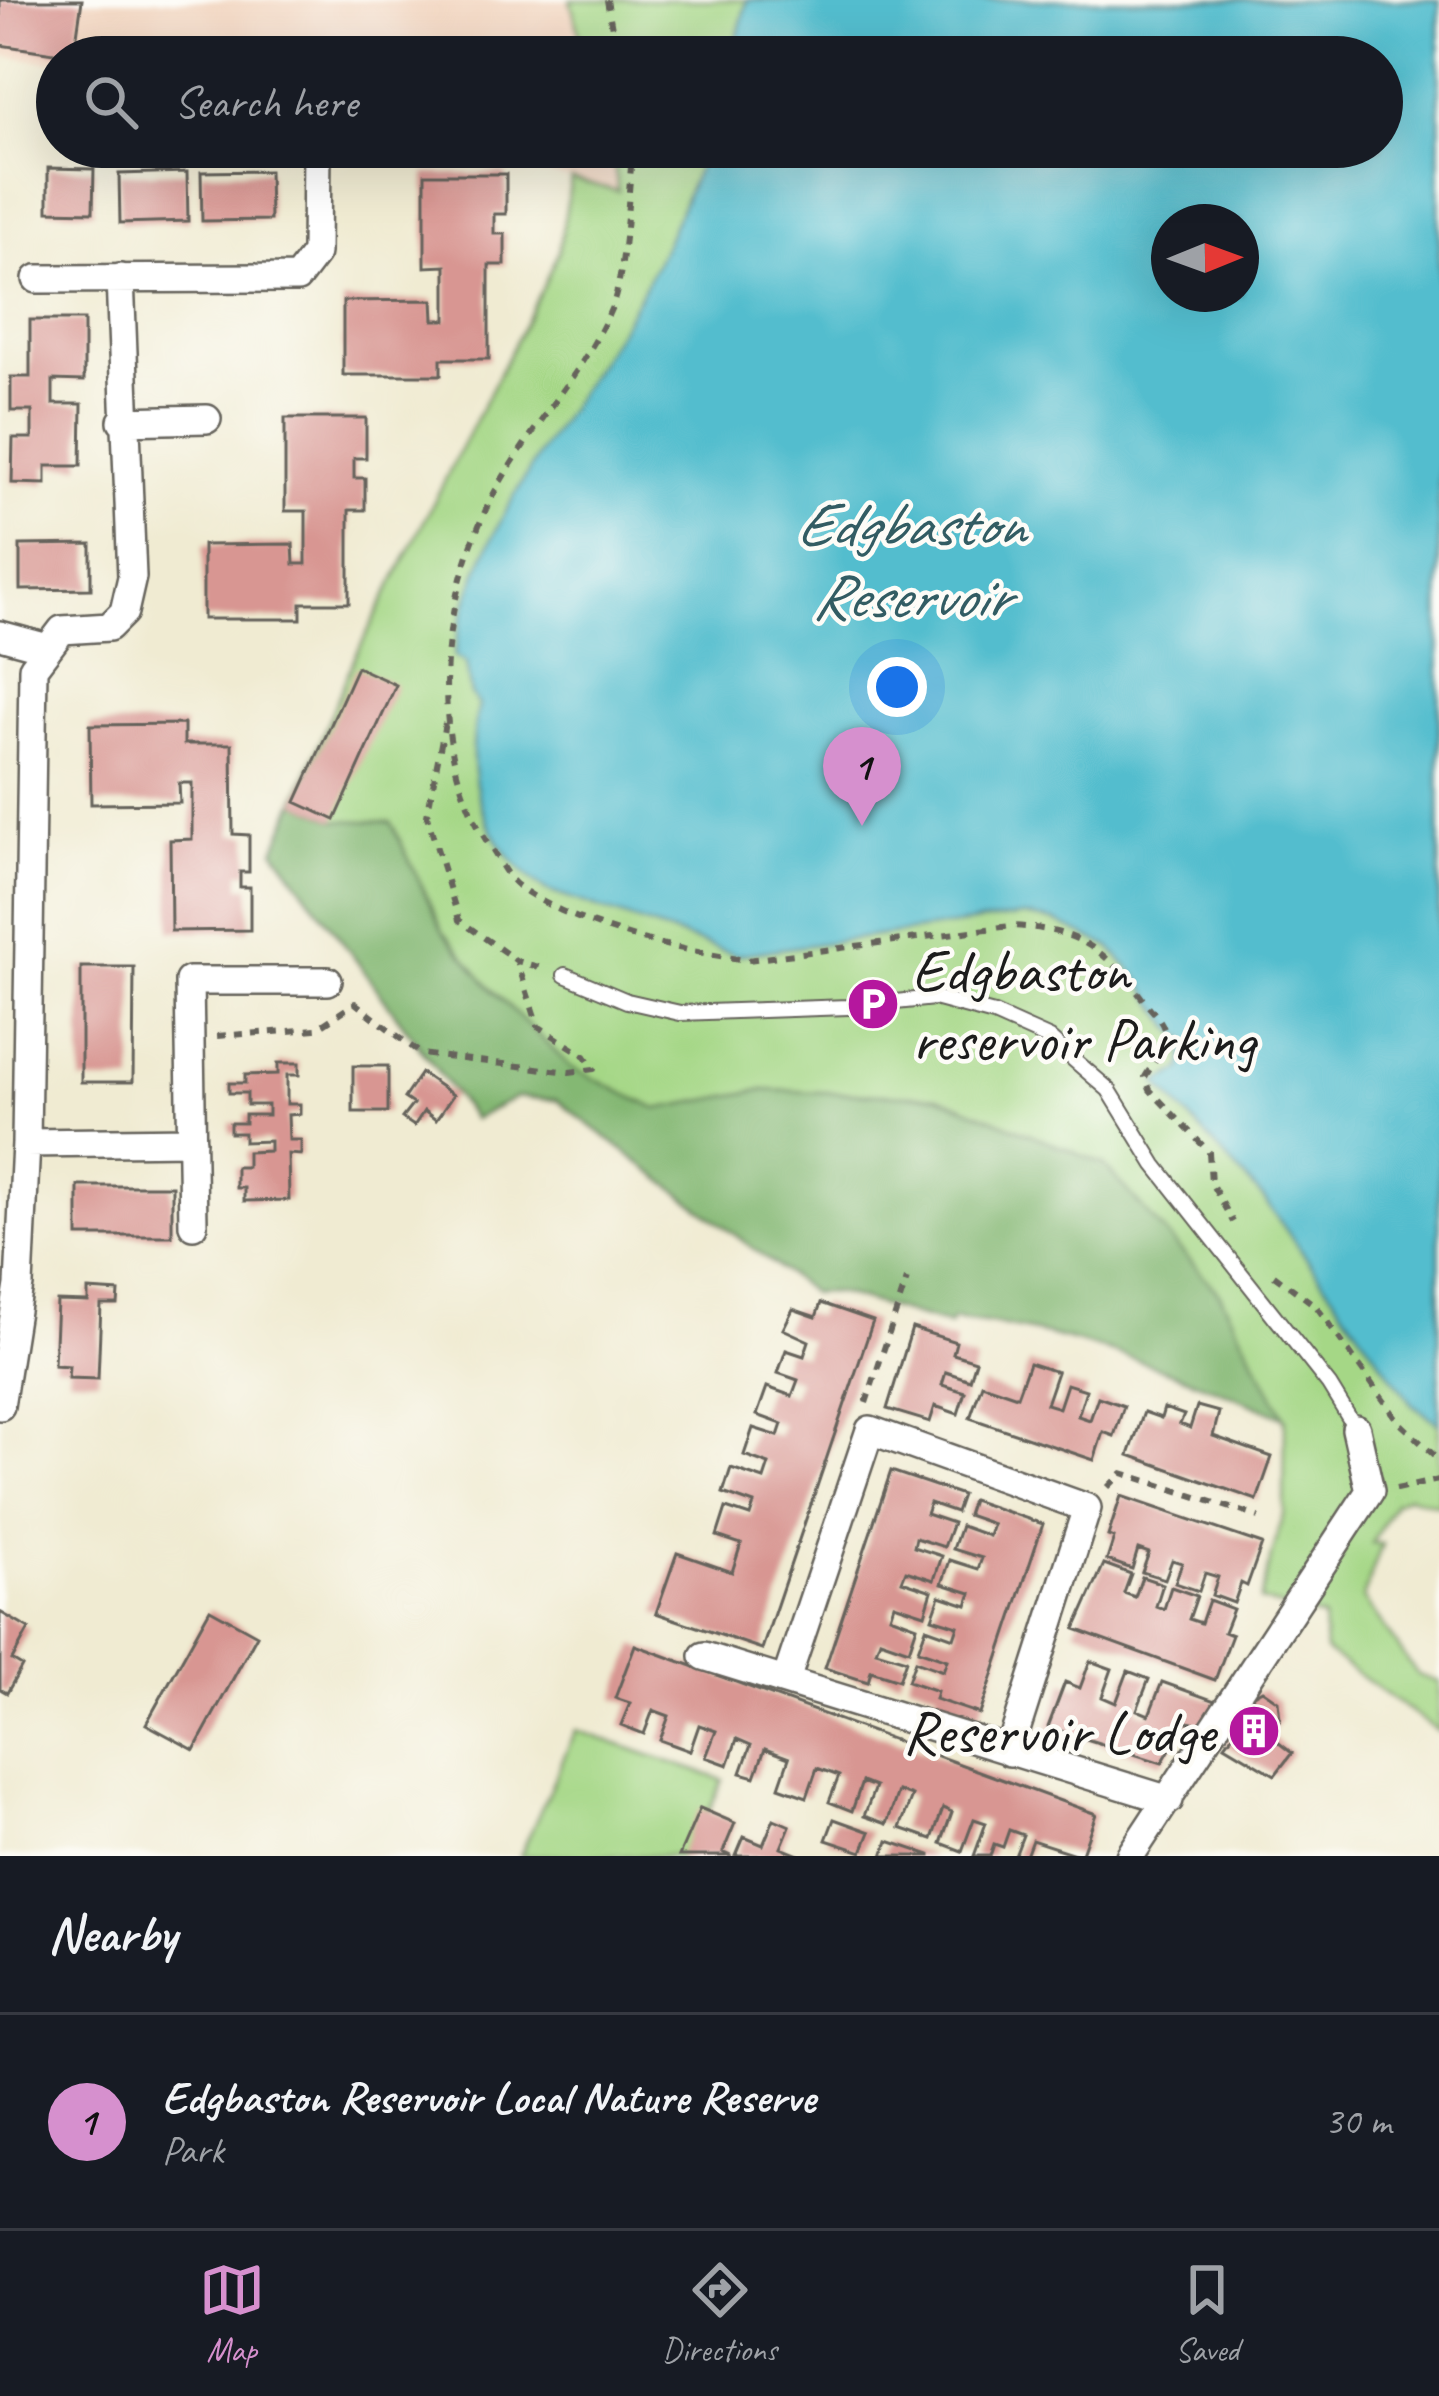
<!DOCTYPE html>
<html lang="en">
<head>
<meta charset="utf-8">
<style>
  body { margin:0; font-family:Caveat,sans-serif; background:#242831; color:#f1f3f6 }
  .compass { position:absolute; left:1151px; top:204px; width:108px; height:108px; border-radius:50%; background:#171b24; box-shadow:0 12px 48px #0002; rotate:89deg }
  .you { position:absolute; left:897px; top:687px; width:42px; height:42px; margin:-30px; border:9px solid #fff; border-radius:50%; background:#1a73e8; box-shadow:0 0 0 18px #1a73e833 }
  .badge { display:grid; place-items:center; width:78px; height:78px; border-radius:50%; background:#d690ce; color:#111; font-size:39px; font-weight:700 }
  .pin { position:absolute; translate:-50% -99px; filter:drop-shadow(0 3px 6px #0008) }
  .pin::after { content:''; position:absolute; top:63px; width:42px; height:36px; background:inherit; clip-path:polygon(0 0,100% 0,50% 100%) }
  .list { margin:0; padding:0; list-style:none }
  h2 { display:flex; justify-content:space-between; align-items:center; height:156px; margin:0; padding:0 48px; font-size:51px }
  h2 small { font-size:39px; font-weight:400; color:#9ea1a6 }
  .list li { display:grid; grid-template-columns:78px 1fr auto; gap:36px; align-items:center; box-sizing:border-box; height:216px; padding:0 48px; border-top:3px solid #363941 }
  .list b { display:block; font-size:45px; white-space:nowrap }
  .list p { margin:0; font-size:39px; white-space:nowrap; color:#9ea1a6 }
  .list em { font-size:39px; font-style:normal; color:#9ea1a6 }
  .icon { flex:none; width:66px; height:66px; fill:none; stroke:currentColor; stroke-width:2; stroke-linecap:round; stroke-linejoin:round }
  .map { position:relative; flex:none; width:1439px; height:1856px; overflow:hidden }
  .search { position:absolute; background:#171b24; box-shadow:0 12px 48px #0002; left:36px; right:36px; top:36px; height:132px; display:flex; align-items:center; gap:30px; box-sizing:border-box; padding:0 42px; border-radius:66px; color:#9ea1a6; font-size:45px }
  .sheet { height:372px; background:#171b24 }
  nav { display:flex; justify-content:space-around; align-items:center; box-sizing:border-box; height:168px; border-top:3px solid #363941; background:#171b24; font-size:33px; color:#9ea1a6 }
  nav a { display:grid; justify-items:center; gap:6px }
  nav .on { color:#d690ce }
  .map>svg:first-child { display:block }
</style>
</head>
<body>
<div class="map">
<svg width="1439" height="1856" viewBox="0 0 1439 1856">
  <rect width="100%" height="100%" fill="#fdfcf7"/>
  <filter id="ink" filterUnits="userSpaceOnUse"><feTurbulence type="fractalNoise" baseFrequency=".00833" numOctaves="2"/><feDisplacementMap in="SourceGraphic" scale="24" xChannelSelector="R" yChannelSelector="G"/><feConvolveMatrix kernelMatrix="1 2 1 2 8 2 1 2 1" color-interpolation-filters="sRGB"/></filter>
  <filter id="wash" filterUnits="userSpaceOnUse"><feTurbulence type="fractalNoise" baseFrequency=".004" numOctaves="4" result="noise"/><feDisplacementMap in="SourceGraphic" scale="48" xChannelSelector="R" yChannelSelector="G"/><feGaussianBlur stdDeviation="2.7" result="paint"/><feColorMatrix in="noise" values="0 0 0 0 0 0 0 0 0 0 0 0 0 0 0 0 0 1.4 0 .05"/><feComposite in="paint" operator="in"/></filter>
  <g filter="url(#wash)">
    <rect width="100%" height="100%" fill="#f0ebd2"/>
    <path fill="#f2d4be" d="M0 0H570L586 57H57V63L0 55Z
      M432 147H611L618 192 571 179Z"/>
    <path fill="#a5d786" stroke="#607a51" stroke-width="3" fill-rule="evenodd" d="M570 0H1439V1505L1408 1496 1394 1503 1372 1543 1382 1544 1363 1598 1418 1675 1439 1682V1732L1325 1651 1323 1618 1260 1601 1284 1511 1285 1418C1180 1372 1066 1330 952 1319L949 1325 838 1293H812L557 1100 517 1097 473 1119 275 850 353 661 542 289 559 250 571 179 618 191 611 147H1382V57H586ZM1169 222H1241V294H1169Z
      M576 1730 723 1780 688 1856H520Z"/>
    <path fill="#84b873" stroke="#506a48" stroke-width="3" d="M296 802 335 820 391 822 443 931 493 991 572 1068 657 1109 761 1090 938 1096 1103 1164 1220 1294 1285 1418C1181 1372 1066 1330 952 1319L949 1325 838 1293H812L557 1100 517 1097 473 1119 275 850Z"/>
    <path fill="#52bdce" stroke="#376c75" stroke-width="3" fill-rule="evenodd" d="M747 0H1439V1424L1411 1403 1263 1198 1157 1083 1182 1070 1186 1039 1172 1028 1138 978 1109 947 1054 921 1024 916 736 955 547 891C484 848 461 778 479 705L471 695 466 663 454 656C475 521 573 414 638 298 665 251 684 197 707 147H1382V57H732ZM1169 222H1241V294H1169Z"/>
    <g id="blocks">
      <path fill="#d89692" d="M0 0H82L74 56 0 45Z
        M48 168 94 169 93 212 48 211Z
        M269 171 270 220 202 221 201 172Z
        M187 172 188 221 120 223 119 174Z
        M425 174H506V214H494V234H505V265H489V359H441V375H343V301L433 300 434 320H446V266L425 267Z
        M30 320H84V381L53 380V404H82L81 466H46V484L12 483 13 438H32V411H11V377H30Z
        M285 418H366V458H354V478H365V510H349V603H301V619H203V545L293 544 294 564H306V511H285Z
        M91 544V589L20 590V545Z
        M357 667 396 685 335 820 296 802Z
        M184 724V744H232L233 834 249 835V872H240V887H250V930L171 931 170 840 192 839V783H179L180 803 91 804 90 725Z
        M81 967H134L133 1082H81Z
        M278 1063H299V1075H287V1104H300V1114L288 1115 289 1140H301V1155L288 1154 289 1200 244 1201V1188H236V1167H247V1152L270 1151V1141L244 1142V1133H230V1123H245V1115H268V1105H247V1093H229V1083H245V1075L278 1074Z
        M353 1066H388V1112H353Z
        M421 1073 453 1095 436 1120 424 1111 414 1126 402 1118 413 1104 404 1098Z
        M78 1186H172V1236H78Z
        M88 1290 119 1292 118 1305H101L98 1379 68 1378 69 1366 54 1365 57 1301 88 1302Z
        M821 1303 873 1321 762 1649 656 1613 677 1553 732 1572 741 1544 717 1536 726 1508 750 1516 754 1504 723 1493 731 1468 764 1479 769 1464 744 1455 753 1428 778 1436 782 1424 757 1415 767 1387 792 1396 798 1380 778 1373 786 1350 804 1356 809 1341 783 1329 793 1309 816 1317Z
        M912 1328 956 1342 953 1354 976 1361 970 1380 946 1372 942 1385 965 1392 958 1414 935 1406 930 1422 887 1409Z
        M1029 1363 1057 1372 1046 1404 1059 1408 1067 1384 1086 1390 1078 1416 1090 1420 1098 1397 1124 1406 1114 1436 1103 1432 1094 1460 970 1418 982 1384 1017 1396Z
        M1197 1406 1219 1412 1213 1436 1272 1457 1257 1500 1129 1455 1144 1412 1161 1418 1164 1408 1184 1415 1180 1424 1190 1428Z
        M891 1471 962 1495 956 1512 930 1503 926 1514 953 1523 944 1547 916 1538 914 1547 942 1556 934 1580 906 1571 902 1581 932 1591 925 1614 894 1604 890 1616 917 1626 909 1650 880 1640 876 1651 906 1660 899 1680 871 1671 868 1682 825 1668Z
        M1121 1496 1262 1544 1247 1586 1241 1583 1234 1603 1212 1595 1218 1577 1205 1573 1199 1591 1175 1583 1182 1563 1172 1560 1165 1579 1142 1572 1149 1553 1138 1549 1132 1569 1107 1560 1114 1538 1108 1536Z
        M972 1500 1043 1524 980 1714 935 1699 937 1691 908 1681 915 1661 943 1671 947 1660 918 1650 926 1628 954 1638 958 1626 932 1618 940 1596 967 1605 971 1593 942 1584 950 1560 978 1569 982 1558 953 1549 961 1526 989 1536 993 1524 967 1515Z
        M1104 1564 1131 1574 1124 1593 1135 1597 1142 1577 1163 1584 1156 1606 1164 1609 1171 1587 1197 1596 1189 1619 1201 1623 1209 1600 1233 1609 1224 1632 1232 1635 1215 1680 1075 1629Z
        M210 1609 257 1635 194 1750 146 1724Z
        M0 1612 29 1629 12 1660 22 1666 7 1693 0 1689Z
        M635 1645 1096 1814 1081 1856 1032 1840 1026 1856H1015L1023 1835 1009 1830 1003 1847 994 1844 990 1856H974L986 1823 974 1819 962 1851 941 1843 952 1812 943 1808 932 1839 900 1828 912 1796 898 1791 887 1824 864 1816 875 1787 862 1782 852 1811 829 1802 839 1776 817 1768 807 1797 779 1787 789 1758 765 1749 755 1777 741 1773 751 1745 737 1739 728 1765 706 1757 716 1731 699 1725 690 1751 660 1740 669 1716 653 1710 644 1734 621 1725 630 1703 615 1698Z
        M1090 1661 1112 1669 1102 1697 1116 1703 1128 1671 1149 1679 1137 1710 1149 1715 1162 1682 1218 1702 1207 1725 1186 1722 1162 1763 1048 1727 1065 1682 1080 1688Z
        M1262 1690 1278 1701 1280 1719 1270 1736 1292 1753 1275 1775 1225 1745 1240 1725 1233 1721 1245 1700Z
        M700 1808 735 1823 723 1852 732 1856H679Z
        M774 1819 790 1826 781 1848 801 1856H736L744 1837 763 1845Z
        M834 1819 870 1832 862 1852 826 1840Z
        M888 1841 930 1855V1856H883Z"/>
    </g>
  </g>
  <g filter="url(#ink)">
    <use href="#blocks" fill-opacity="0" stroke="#66645c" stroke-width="3"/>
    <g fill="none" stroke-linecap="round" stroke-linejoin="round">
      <g stroke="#66645c" stroke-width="18">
        <path id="service" d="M565 975 627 1001 680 1013 848 1007 934 998 994 1014 1050 1039 1109 1090 1155 1165 1329 1385 1356 1429"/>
      </g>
      <g stroke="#66645c" stroke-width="32">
        <path id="minor" d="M37 279 297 278 316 253 317 147
          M122 421 207 419
          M0 635 44 647
          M26 1143 192 1141
          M193 1225 189 981H328
          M0 1406 19 1285 26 1143 33 668 62 630 109 627 124 612 132 577 120 278
          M704 1656 1169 1800
          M786 1680 870 1430 1087 1508 1009 1752
          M1130 1856 1370 1491 1356 1429"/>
      </g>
      <path stroke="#66645c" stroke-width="6" stroke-dasharray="9 9" stroke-linecap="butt" d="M607 0 617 57
        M633 147C628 187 626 275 611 309 581 378 524 434 490 501 439 605 424 747 491 848 499 860 506 876 517 885 570 926 681 952 748 960L1010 926C1079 929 1104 948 1145 1002 1153 1012 1164 1022 1165 1034 1166 1048 1152 1065 1145 1077L1150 1090 1209 1152 1211 1183 1233 1222
        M445 723 427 816 459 920 517 961 546 969
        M217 1036 316 1029 355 1003 421 1054 569 1072 594 1069 585 1056 538 1026 517 961
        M1274 1275 1316 1306 1400 1423 1439 1460
        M866 1403 907 1279
        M1108 1487 1122 1473 1259 1517
        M1396 1489 1439 1480"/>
      <use href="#service" stroke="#fff" stroke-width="14"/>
      <use href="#minor" stroke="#fff" stroke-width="27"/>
    </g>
  </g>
  <defs>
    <g id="parking-disc" transform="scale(2.7)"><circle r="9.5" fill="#b5179e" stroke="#fdfcf7"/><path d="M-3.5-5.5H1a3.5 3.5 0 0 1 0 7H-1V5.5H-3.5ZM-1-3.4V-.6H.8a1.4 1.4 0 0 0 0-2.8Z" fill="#fff"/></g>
    <g id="building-disc" transform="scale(2.7)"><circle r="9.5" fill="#b5179e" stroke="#fdfcf7"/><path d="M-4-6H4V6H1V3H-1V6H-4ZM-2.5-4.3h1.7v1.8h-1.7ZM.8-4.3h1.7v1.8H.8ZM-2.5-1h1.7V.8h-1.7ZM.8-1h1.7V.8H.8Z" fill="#fff"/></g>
  </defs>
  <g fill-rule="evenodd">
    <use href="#parking-disc" x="873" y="1004"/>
    <use href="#building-disc" x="1254" y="1731"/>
  </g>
  <g text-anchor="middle" stroke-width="9" stroke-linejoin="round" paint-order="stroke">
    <g font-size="60" fill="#1c1c1c" stroke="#fdfcf7" text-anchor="start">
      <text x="912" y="991">Edgbaston<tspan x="912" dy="69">reservoir Parking</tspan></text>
      <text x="1215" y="1752" text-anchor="end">Reservoir Lodge</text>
    </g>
    <g font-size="63" font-style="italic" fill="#325c63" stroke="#fdfcf7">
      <text x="910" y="545">Edgbaston<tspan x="910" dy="72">Reservoir</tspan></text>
    </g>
  </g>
</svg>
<svg class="compass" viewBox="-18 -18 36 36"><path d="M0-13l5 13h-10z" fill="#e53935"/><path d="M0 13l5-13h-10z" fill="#9ea1a6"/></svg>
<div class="you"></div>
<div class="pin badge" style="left:862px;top:826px">1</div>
<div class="search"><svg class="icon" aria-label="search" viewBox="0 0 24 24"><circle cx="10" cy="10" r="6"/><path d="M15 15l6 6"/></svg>Search here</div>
</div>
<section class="sheet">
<h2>Nearby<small></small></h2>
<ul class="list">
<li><span class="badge">1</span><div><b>Edgbaston Reservoir Local Nature Reserve</b><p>Park</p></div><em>30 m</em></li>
</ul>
</section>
<nav>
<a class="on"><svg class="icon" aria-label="map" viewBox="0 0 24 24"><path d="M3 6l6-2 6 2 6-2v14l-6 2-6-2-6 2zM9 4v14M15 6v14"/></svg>Map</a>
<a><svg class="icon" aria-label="directions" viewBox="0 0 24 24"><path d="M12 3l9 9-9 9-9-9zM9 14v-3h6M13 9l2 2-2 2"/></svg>Directions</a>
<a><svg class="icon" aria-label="saved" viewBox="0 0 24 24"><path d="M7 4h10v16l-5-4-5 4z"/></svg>Saved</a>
</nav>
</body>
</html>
